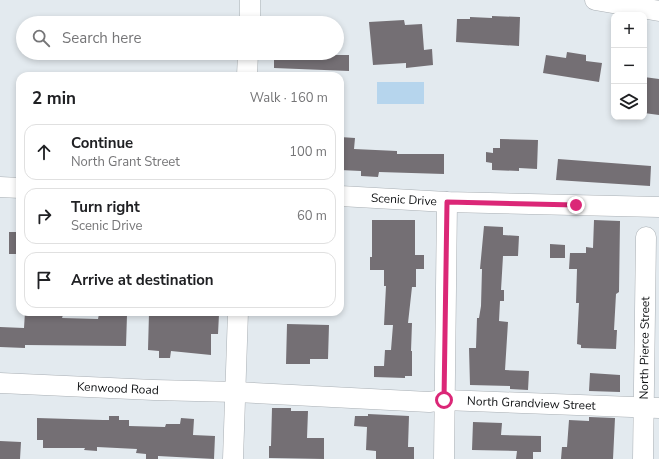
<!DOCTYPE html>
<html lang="en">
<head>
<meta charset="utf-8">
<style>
  body { margin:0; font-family:"Nunito Sans",sans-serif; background:#f2f2f2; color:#202124 }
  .controls { position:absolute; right:12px; top:12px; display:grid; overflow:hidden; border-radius:8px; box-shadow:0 2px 6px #0003 }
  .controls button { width:36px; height:36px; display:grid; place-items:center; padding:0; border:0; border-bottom:1px solid #e0e0e0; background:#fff; color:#202124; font:20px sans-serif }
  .stop { position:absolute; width:12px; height:12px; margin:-9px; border:3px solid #db2777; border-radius:50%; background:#fff }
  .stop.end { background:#db2777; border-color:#fff; box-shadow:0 1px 4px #0008 }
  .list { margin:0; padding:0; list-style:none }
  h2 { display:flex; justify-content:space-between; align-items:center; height:52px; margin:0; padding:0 16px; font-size:17px }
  h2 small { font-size:13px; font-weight:400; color:#757577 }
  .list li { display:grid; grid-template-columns:26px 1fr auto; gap:12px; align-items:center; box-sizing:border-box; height:56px; margin:0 8px 8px; padding:0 8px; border:1px solid #e0e0e0; border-radius:12px }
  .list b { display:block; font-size:15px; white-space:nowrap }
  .list p { margin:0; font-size:13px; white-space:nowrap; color:#757577 }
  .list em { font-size:13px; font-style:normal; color:#757577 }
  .icon { flex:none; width:22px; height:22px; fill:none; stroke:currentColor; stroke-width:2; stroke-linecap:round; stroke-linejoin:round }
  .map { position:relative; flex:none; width:659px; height:459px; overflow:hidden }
  .search { position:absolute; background:#fff; box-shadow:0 2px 6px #0003; left:16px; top:16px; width:328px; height:44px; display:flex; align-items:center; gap:10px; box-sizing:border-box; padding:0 14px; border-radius:22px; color:#757577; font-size:15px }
  .panel { position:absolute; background:#fff; box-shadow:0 2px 6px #0003; left:16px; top:72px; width:328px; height:244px; border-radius:12px }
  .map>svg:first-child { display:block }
</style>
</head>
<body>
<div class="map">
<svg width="659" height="459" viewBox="0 0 659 459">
  <rect width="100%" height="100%" fill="#e3eaef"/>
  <path fill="#b6d5ed" d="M377 82H424V104H377Z"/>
  <path fill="#746f74" d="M492 16 520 17 519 46 456 42 457 19H470V17L492 18Z
    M404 20 405 25 422 24 424 50 432 49 433 65 406 68V63L373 65 369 22Z
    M567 52 586 55V61L602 63 599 82 543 73 546 55 566 58Z
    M274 53H336V55H349V71L274 68Z
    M644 77 659 79V115L644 113Z
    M340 137 355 138 354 149 397 151V154H444V174L379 172 378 177 361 176V171L340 170Z
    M500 139 538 140 537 169 519 168V171L492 170V163L486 162V152L493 153V148H500Z
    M558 159 651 166 650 186 556 180Z
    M372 220H415V255H424V269H416V287H412L408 323H412L411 351H412V376H405V378L374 377V366H384L385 350H391L393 325H384L386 286H384V270H370V257H372Z
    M594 220 620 221 619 292 616 294 614 330H617L616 349 581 348V345L577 344 579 303H576L577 269H569L570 253H586V247L593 248Z
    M484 226 503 227V235L519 236 518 256H503L501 290H504V301H500L499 321 508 322 505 370 529 371 528 390 510 389V386L470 385 469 348H476L477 318H479L481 306 482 269H480Z
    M9 232H20V254H9Z
    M550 244 565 245V258H550Z
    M25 312 63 315 62 318 98 319 99 314 127 315 126 346 25 345V348L0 347V327L24 328Z
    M149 313 219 314 218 334H211V355L171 351 170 358H159V351L148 350Z
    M287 324 329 325 328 359H310V364H286Z
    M590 373 620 375V392L589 391Z
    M272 408H291V411H308L307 438H324V459L269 458V446H271Z
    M368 414 409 416 408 447H414V459H376V451L366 450 367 427 354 426 355 416H368Z
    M109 416H119V420H129V426L165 427 166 424H180L181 418 194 419 193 435 215 436 214 459 158 456V459H146V454L136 453 137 449 97 447V451L84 450 85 448H43V440H37V418L103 420H109Z
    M589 417 615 418 613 459H561L562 447H567L569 420 589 421Z
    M473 422 502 423 501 435 541 436V452H533V459H516L517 451 472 450Z
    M0 441 21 442 20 459H0Z"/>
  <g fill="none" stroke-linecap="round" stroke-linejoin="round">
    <g stroke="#a9afb4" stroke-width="21">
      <g id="minor">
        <path d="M595 0 659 11"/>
        <path d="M250 23V0"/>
        <path d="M247 76 248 53"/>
        <path d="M0 187 20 188"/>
        <path id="s1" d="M340 196 447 202 659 207"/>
        <path id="s2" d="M0 383 154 390 236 392 429 402 444 400 659 408"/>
        <path d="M233 459 238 312"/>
        <path d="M444 459 447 202"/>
        <path id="s3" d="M643 459 646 237"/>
      </g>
    </g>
    <use href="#minor" stroke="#fff" stroke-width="20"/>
  </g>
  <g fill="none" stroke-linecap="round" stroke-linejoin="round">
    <path stroke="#db2777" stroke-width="5" d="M444 400 447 202 576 205"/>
  </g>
  <g text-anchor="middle" stroke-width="3" stroke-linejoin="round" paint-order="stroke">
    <g font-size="12" fill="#101214" stroke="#f1f7fc">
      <text dy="4" stroke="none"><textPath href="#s1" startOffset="64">Scenic Drive</textPath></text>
      <text dy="4" stroke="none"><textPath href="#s3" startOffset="111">North Pierce Street</textPath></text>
      <text dy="4" stroke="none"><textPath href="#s2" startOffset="118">Kenwood Road</textPath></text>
      <text dy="4" stroke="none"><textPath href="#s2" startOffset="532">North Grandview Street</textPath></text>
    </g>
  </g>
</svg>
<div class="controls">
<button>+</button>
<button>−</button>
<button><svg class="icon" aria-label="layers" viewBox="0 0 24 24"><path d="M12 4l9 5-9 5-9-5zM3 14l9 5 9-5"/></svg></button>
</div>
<div class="stop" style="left:444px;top:400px"></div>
<div class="stop end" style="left:576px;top:205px"></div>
<div class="search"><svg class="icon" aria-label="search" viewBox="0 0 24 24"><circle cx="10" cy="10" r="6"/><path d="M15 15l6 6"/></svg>Search here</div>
<section class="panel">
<h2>2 min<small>Walk · 160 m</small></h2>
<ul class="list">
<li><svg class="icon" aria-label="ahead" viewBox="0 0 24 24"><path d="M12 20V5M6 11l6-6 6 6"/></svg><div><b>Continue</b><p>North Grant Street</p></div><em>100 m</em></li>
<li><svg class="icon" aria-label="right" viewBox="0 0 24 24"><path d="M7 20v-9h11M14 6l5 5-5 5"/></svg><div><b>Turn right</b><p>Scenic Drive</p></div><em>60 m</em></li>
<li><svg class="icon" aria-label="arrive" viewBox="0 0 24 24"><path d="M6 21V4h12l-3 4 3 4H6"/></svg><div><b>Arrive at destination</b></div></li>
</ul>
</section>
</div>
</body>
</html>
